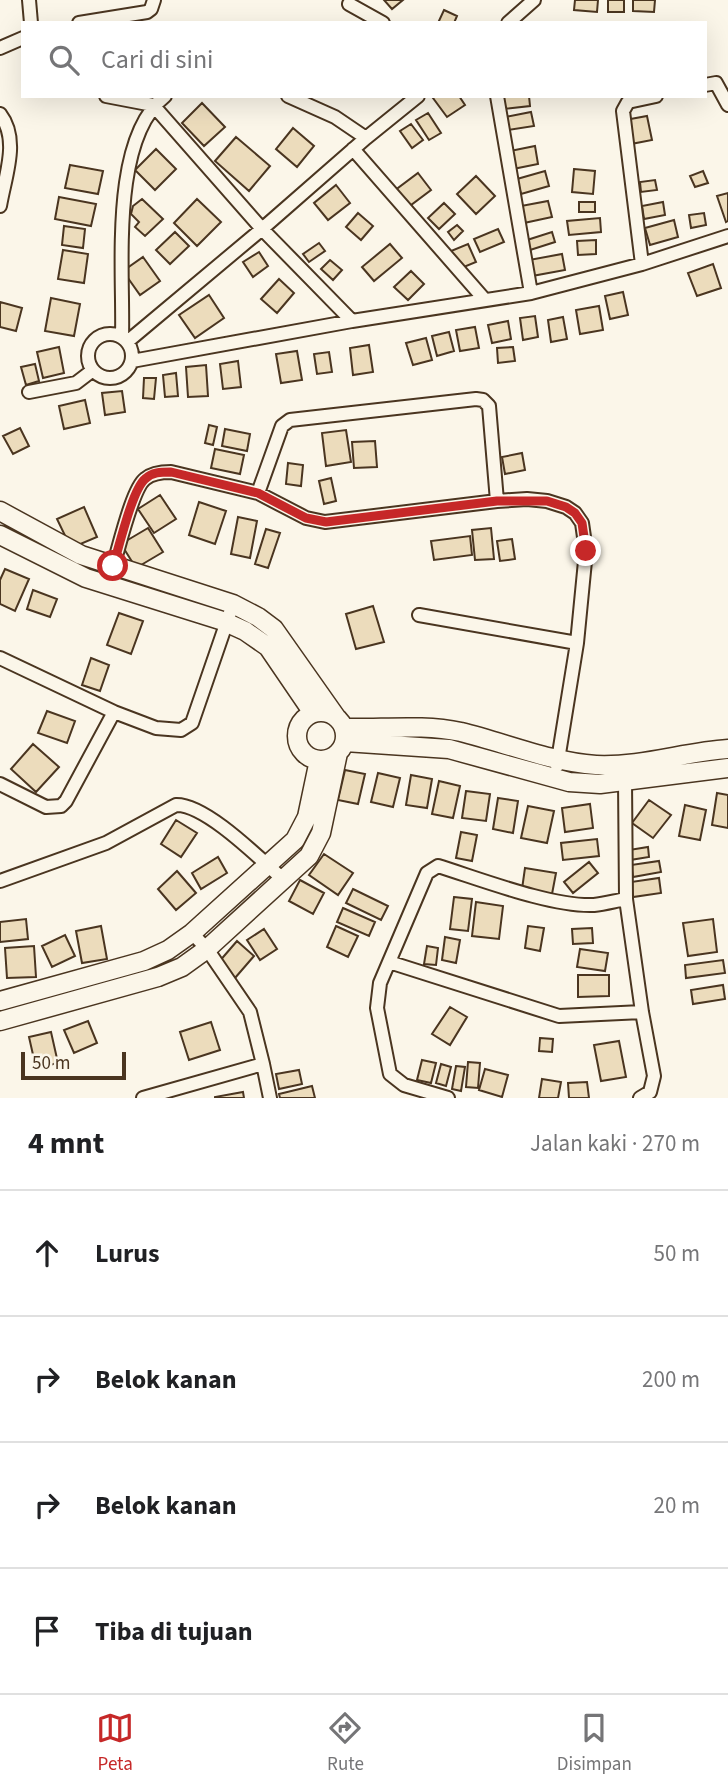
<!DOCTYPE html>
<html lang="id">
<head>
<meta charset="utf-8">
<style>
  body { margin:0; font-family:"Source Sans 3",sans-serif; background:#f6f6f6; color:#202124 }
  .scale { position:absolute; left:21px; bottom:18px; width:105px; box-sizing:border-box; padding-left:7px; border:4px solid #4a3520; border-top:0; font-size:19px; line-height:24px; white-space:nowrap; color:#4a3520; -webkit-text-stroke:5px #fbf6e9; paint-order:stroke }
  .stop { position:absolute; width:21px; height:21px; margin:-16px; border:5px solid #c62828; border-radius:50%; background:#fff }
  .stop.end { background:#c62828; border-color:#fff; box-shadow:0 2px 7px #0008 }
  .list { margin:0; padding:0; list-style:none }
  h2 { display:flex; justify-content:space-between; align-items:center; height:91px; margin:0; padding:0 28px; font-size:30px }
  h2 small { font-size:23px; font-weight:400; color:#757577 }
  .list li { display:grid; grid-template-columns:46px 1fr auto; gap:21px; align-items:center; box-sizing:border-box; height:126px; padding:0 28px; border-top:2px solid #e0e0e0 }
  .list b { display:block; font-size:26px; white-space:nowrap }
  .list em { font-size:23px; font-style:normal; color:#757577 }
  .icon { flex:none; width:38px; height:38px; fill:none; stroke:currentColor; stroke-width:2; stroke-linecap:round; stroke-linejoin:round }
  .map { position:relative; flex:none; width:728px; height:1098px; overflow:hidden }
  .search { position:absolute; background:#fff; box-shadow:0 7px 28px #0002; left:21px; right:21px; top:21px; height:77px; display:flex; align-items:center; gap:18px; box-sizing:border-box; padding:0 24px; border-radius:0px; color:#757577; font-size:26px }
  .sheet { height:595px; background:#fff }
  nav { display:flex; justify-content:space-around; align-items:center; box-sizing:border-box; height:98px; border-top:2px solid #e0e0e0; background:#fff; font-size:19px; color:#757577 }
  nav a { display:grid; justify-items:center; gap:4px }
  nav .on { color:#c62828 }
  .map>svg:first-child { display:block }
</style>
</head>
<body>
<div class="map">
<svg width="728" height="1098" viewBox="0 0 728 1098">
  <rect width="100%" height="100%" fill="#fbf6e9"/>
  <path fill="#ecdcbc" stroke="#4a3520" stroke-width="2" d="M384 0H403L392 9Z
    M575 0H598L597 12 574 10Z
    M608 0H624V12H608Z
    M633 0H655L654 12 633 11Z
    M444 10 457 16 454 23H438Z
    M436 96H459L465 105 447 117 433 98Z
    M502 96H529L530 106 504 109Z
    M202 103 225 127 204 146 182 123Z
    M531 112 534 126 508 130 505 117Z
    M428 113 441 133 429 140 416 120Z
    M647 116 652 140 631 144 625 120Z
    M411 124 423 140 412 148 400 131Z
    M293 128 314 146 297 167 276 149Z
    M236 137 270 166 249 191 215 161Z
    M535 146 538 164 513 169 510 151Z
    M156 149 176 169 155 190 135 170Z
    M70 165 103 171 98 194 65 188Z
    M574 169 595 171 593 194 572 192Z
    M545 171 549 186 521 194 517 179Z
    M703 171 708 183 695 187 690 176Z
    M418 173 431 190 407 208 394 191Z
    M476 176 495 196 476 214 457 194Z
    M655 180 657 190 641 192 640 182Z
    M336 185 350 203 328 220 314 203Z
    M728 193V221L726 222 717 196Z
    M59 197 96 204 91 226 55 219Z
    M142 199 163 219 145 236 135 227 139 222 131 214 133 206Z
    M197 199 221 222 197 246 174 223Z
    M548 201 552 217 524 223 521 206Z
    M579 202H595V212H579Z
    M663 202 665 215 644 219 642 206Z
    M444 203 455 214 439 229 428 218Z
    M358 213 373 226 361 240 346 227Z
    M704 213 706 225 691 228 689 215Z
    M600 218 601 232 569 235 567 221Z
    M674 220 678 237 650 245 645 228Z
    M457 225 463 231 454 240 448 232Z
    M64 226 85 229 83 248 62 245Z
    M498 229 504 242 480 252 474 239Z
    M175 232 189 246 170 264 156 250Z
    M552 232 555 242 527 251 524 241Z
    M596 240V254L578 255 577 241Z
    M319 243 325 251 309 262 303 254Z
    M390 244 402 258 374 281 362 267Z
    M468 244 476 262 459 269 451 251Z
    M63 250 88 254 84 283 58 279Z
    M259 252 268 266 253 277 243 262Z
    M562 254 565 270 532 276 529 260Z
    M143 257 160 281 140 295 123 271Z
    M330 260 342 270 333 280 321 269Z
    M713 264 721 288 697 296 688 273Z
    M411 271 424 284 408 300 394 287Z
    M279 279 294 293 277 313 261 299Z
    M623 292 628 315 610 319 605 296Z
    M209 295 224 318 195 338 179 315Z
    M51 298 80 304 74 336 45 331Z
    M0 302 22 308 16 331 0 327Z
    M599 306 603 330 580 334 576 310Z
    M535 316 538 337 523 340 520 318Z
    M563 317 567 339 551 342 548 320Z
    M508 321 511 339 492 343 488 325Z
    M475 327 479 348 460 351 456 330Z
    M449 332 454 351 437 356 432 336Z
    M426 338 432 360 413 365 406 343Z
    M369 345 373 372 353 375 350 348Z
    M59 347 64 373 43 378 37 352Z
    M513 347 515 361 498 363 497 348Z
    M297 351 302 380 281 383 276 354Z
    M329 352 332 372 317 374 314 354Z
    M238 361 241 387 223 389 220 364Z
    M35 364 39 381 26 385 21 367Z
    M206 365 208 396 188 397 186 367Z
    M176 373 178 396 165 397 163 375Z
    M144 378H156L154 399 143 398Z
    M122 391 125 412 105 415 102 393Z
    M85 400 90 423 64 429 59 406Z
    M209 425 217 427 213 445 205 443Z
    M20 428 29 446 13 454 3 436Z
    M225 429 250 434 247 451 222 446Z
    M346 430 351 462 326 466 322 433Z
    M375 441 377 467 354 468 352 442Z
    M215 449 244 455 240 474 211 468Z
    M522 453 525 470 505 474 502 457Z
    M288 463 303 465 301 486 286 484Z
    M331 478 336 501 324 504 319 481Z
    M160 495 176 519 154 533 138 509Z
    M199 502 226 511 215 544 189 535Z
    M84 507 97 537 71 548 57 519Z
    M238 517 257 521 250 558 231 554Z
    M148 528 163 552 136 568 121 544Z
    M491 528 494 559 475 560 472 530Z
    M266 529 280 533 268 568 255 564Z
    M470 536 472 555 434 560 431 541Z
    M512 539 515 559 500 561 497 541Z
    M5 569 29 579 15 611 0 604V580Z
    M33 590 57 599 50 617 27 609Z
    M373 606 384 642 356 649 346 614Z
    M119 613 143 621 131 654 107 645Z
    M91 658 109 665 100 691 82 685Z
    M47 711 75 721 67 743 38 733Z
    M33 744 59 767 36 792 11 769Z
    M345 770 365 774 358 804 338 800Z
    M378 773 400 778 393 807 371 802Z
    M411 775 432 779 427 808 406 805Z
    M439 781 460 786 453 818 432 814Z
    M466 791 490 794 486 821 462 818Z
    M717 793 728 795V828L712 825Z
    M498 798 518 801 513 833 493 829Z
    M649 800 671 815 653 838 632 823Z
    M590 804 593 828 565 832 562 808Z
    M685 805 706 810 700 840 679 836Z
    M528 806 554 811 547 843 521 838Z
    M176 820 197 833 181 857 161 844Z
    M461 832 477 835 472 861 456 858Z
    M597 839 599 856 563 860 561 843Z
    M648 847 649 857 630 860 629 850Z
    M324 854 353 873 338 895 309 875Z
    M218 857 227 873 201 889 192 873Z
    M659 861 661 872 633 877 631 865Z
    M589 862 598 873 573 893 564 882Z
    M525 868 556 873 552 894 522 889Z
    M177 871 196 893 176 910 158 889Z
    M659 878 661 893 633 897 631 882Z
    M300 880 324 893 313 914 289 901Z
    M353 889 388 906 381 920 346 903Z
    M454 897 472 899 468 931 450 929Z
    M476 902 503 906 499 939 472 936Z
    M343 908 375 922 369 936 337 922Z
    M26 919 28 939 0 942V922Z
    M713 919 717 952 688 956 683 923Z
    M101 926 107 959 82 963 76 931Z
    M336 926 358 936 348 957 327 947Z
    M528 926 544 928 540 951 525 948Z
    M592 928 593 943 573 944 572 929Z
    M264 929 277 949 260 960 247 940Z
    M65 935 75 956 52 967 42 946Z
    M445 937 460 940 456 963 442 960Z
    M237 941 254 956 235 978 218 963Z
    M34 946 36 977 7 978 5 948Z
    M427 946 438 948 436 965 424 964Z
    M580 949 608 953 605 971 577 967Z
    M723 960 725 973 686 978 685 965Z
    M578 975H609V996L578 997Z
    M723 985 725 999 693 1004 691 990Z
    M450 1007 467 1017 450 1045 432 1034Z
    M88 1021 97 1043 74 1053 64 1030Z
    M211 1022 220 1050 189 1060 180 1032Z
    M51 1032 58 1063 36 1068 29 1037Z
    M540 1038 553 1039 552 1052 539 1051Z
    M619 1041 626 1077 601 1081 594 1045Z
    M422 1060 436 1063 431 1083 417 1080Z
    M468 1062 480 1063 478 1088 466 1087Z
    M441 1064 451 1067 446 1086 436 1083Z
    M456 1066 465 1067 461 1091 452 1089Z
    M485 1069 508 1075 502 1097 479 1090Z
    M299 1070 302 1084 279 1089 276 1074Z
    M542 1079 561 1082 558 1098H539Z
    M587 1082 589 1098H569L568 1083Z
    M312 1086 315 1098H280L279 1094Z
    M243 1092 244 1098H215V1097Z"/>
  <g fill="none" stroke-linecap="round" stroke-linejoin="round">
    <g stroke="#4a3520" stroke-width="16">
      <path id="street" d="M29 0 31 23
        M349 4 383 23
        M79 23 147 12 151 9 154 0
        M508 23 534 0
        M0 48 23 38
        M705 85 716 83 728 105
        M106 96 153 105 262 229 352 321
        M288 96 335 117 366 138
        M497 96 531 293
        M0 114C20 140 5 176 0 206
        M353 149 485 300
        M642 264 623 111 628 102 656 96
        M88 356a22 22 0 1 1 44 0a22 22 0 1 1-44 0Z
        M122 337C124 272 109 140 165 96
        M127 342 262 229 366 138 418 96
        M132 361 352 321 531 293 642 264 728 236
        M29 392 76 383 93 370
        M258 493 282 426 290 420 476 399 483 400 489 406 497 501
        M113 566C119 548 132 489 145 479 152 473 161 472 171 472L258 493 306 518 325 522 497 501 527 499 547 501 566 507 575 513 582 523 586 551 577 643 557 766
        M419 615 577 643
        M0 658 114 712 156 728 181 730 192 723 233 604
        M625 781 626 899 642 1012 654 1076 650 1092 640 1098
        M0 784 46 807 61 806 66 801 114 712
        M0 881 106 843 176 805C206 804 261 860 284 880
        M192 933 207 949 250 1012 263 1064
        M389 962 559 1016 642 1012
        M143 1098 263 1064 270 1098
        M448 1098 404 1085 390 1074 377 1008 380 983 427 873 438 866C480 879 552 907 594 905 604 904 615 901 626 899"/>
    </g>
    <g stroke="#4a3520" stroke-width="21">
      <path id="secondary" d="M0 511 81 555 233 604 258 617 274 629 336 717
        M0 535 86 578 223 621 245 631 268 647 313 713
        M297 736a24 24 0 1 1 48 0a24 24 0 1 1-48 0Z
        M344 728C383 729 423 724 461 732 506 743 550 762 596 765 641 767 684 752 728 749
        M345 742 449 749 569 782 600 784 728 768
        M0 1001 144 961 168 950 192 933 295 840 307 817 319 760
        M0 1021 158 977 182 967 207 949 309 856 321 833 338 753"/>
    </g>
    <use href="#street" stroke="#fbf6e9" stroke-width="12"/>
    <use href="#secondary" stroke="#fbf6e9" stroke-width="18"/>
  </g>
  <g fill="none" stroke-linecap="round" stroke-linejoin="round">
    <path stroke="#c62828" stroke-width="9" d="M113 566C119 548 132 490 145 479 152 472 161 472 171 472L258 493 306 518 326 522 497 501H547L566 507 575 513 582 523 586 551"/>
  </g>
</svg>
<div class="scale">50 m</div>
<div class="stop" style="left:113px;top:566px"></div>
<div class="stop end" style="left:586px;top:551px"></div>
<div class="search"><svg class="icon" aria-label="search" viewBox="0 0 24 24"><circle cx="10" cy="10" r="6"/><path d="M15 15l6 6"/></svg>Cari di sini</div>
</div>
<section class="sheet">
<h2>4 mnt<small>Jalan kaki · 270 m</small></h2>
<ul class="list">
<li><svg class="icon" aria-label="ahead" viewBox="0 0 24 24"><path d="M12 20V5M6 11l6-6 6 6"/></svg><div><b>Lurus</b></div><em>50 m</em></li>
<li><svg class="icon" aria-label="right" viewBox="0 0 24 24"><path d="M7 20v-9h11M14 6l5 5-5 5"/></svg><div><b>Belok kanan</b></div><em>200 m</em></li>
<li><svg class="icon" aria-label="right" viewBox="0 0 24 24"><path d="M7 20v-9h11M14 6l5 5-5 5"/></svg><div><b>Belok kanan</b></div><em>20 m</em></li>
<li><svg class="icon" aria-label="arrive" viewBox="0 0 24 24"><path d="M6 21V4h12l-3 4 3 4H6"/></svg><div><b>Tiba di tujuan</b></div></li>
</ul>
</section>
<nav>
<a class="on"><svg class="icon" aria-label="map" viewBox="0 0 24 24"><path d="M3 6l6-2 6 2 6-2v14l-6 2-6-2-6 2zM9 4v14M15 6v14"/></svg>Peta</a>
<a><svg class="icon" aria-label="directions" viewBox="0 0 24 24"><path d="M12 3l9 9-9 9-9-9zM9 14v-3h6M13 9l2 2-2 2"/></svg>Rute</a>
<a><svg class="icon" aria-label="saved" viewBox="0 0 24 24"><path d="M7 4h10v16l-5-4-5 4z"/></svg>Disimpan</a>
</nav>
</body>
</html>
